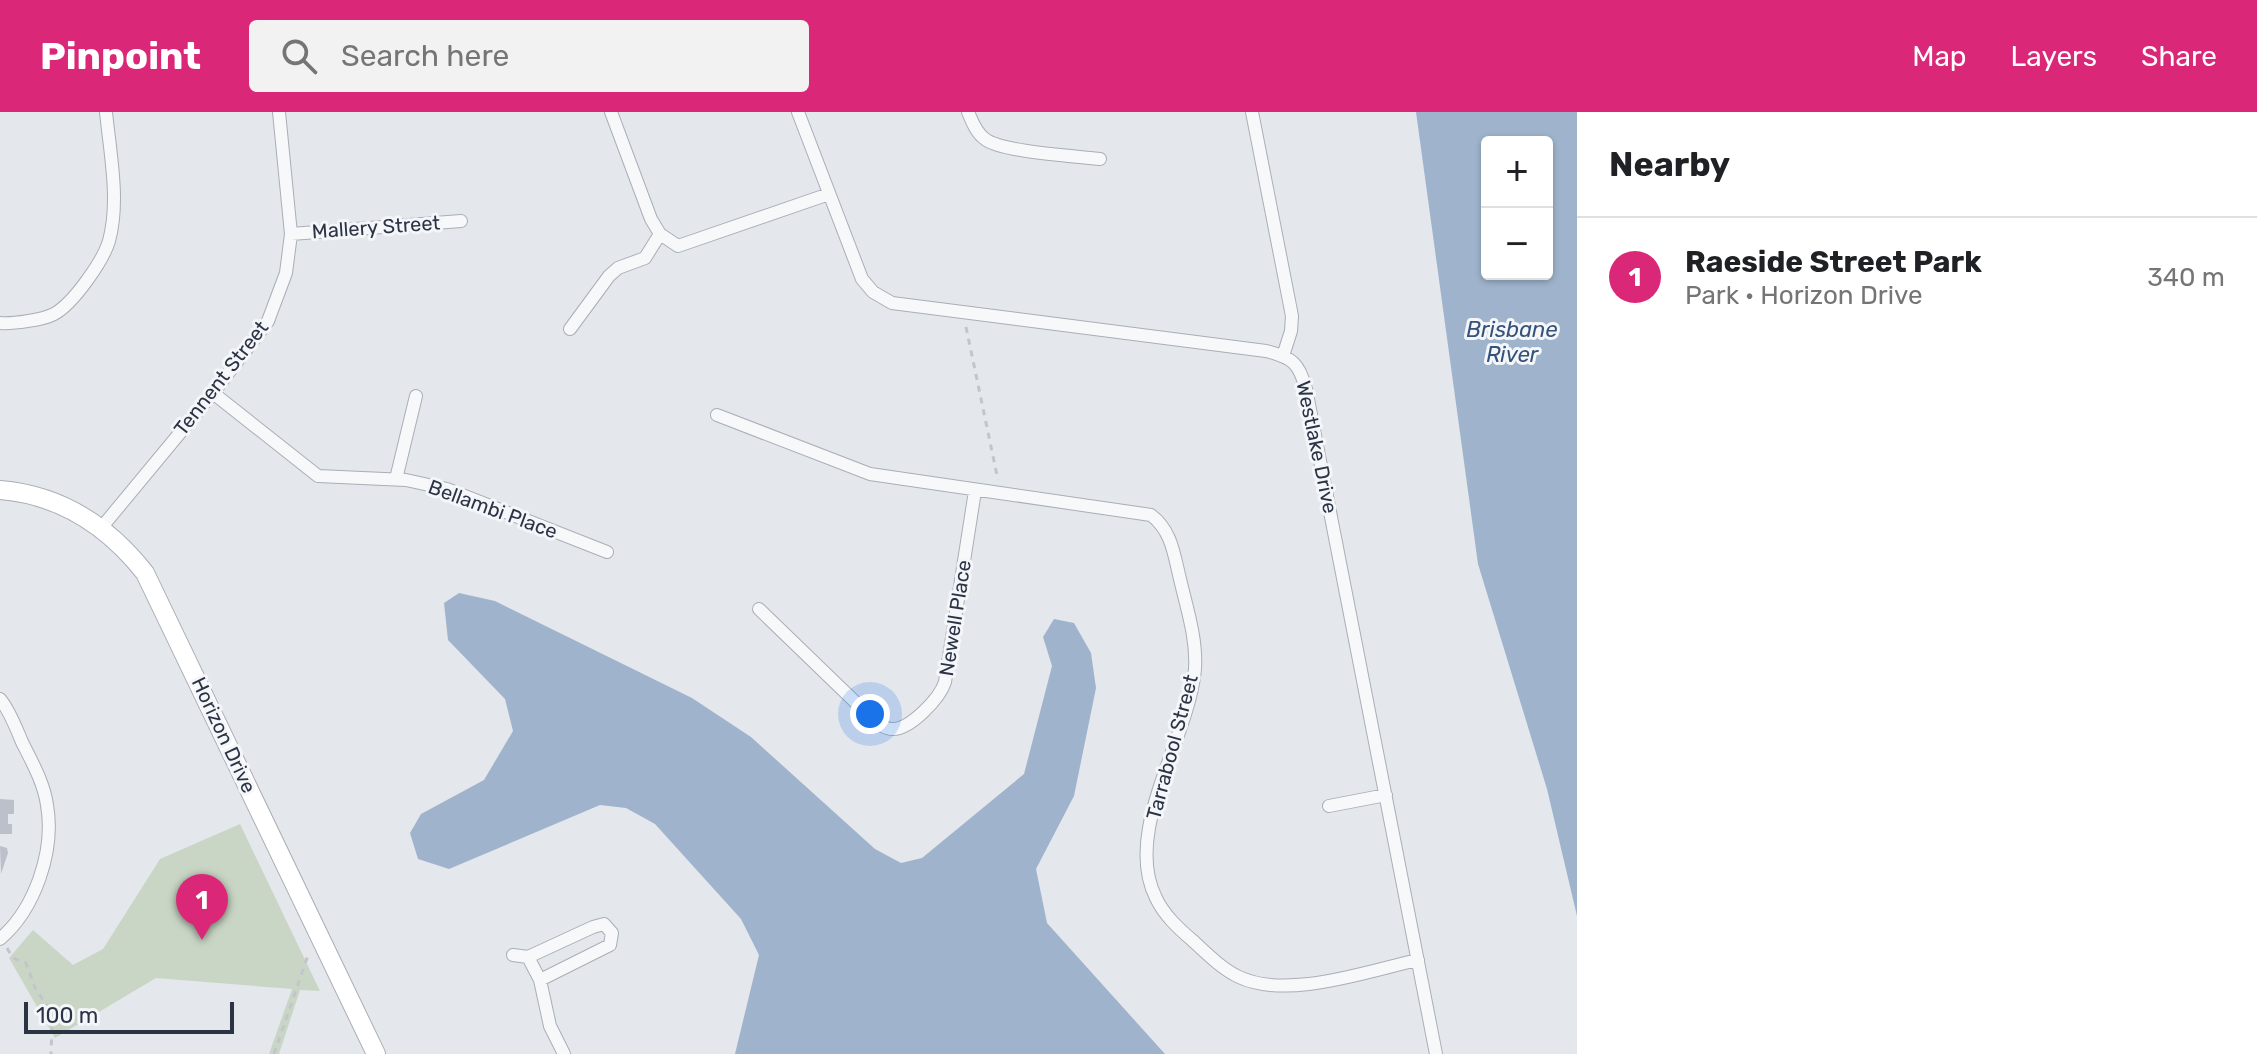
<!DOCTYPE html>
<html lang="en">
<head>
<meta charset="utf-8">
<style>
  body { margin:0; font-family:Rubik,sans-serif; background:#f2f2f2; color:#202124 }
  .controls { position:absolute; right:24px; top:24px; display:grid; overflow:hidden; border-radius:8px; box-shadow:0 2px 6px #0004 }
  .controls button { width:72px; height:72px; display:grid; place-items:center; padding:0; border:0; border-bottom:2px solid #e0e0e0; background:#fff; color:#202124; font:40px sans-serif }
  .scale { position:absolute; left:24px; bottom:20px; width:210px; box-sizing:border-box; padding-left:8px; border:4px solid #2b3445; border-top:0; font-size:22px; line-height:28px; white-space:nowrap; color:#2b3445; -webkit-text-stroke:6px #f4f6f9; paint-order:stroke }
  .you { position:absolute; left:870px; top:602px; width:28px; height:28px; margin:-20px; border:6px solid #fff; border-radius:50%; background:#1a73e8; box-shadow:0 0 0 12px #1a73e833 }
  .badge { display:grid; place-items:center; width:52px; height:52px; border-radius:50%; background:#db2777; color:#fff; font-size:26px; font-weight:700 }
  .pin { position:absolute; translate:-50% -66px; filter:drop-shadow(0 2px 4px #0008) }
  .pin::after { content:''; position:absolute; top:42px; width:28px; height:24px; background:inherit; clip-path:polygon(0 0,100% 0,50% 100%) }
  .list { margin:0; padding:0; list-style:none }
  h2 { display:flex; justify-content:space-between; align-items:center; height:104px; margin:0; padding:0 32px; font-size:34px }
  h2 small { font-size:26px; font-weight:400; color:#757577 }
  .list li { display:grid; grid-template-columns:52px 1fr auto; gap:24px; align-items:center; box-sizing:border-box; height:120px; padding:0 32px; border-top:2px solid #e0e0e0 }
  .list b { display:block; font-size:30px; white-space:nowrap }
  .list p { margin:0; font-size:26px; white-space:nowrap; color:#757577 }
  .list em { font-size:26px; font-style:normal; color:#757577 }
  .icon { flex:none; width:44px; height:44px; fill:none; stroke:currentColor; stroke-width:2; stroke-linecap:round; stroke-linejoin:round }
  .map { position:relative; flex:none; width:1577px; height:942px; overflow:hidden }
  header { display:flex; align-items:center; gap:48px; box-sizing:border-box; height:112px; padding:0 40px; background:#db2777; color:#fff }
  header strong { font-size:38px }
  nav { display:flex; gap:44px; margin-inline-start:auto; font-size:28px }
  .search { width:560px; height:72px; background:#f2f2f2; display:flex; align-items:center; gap:20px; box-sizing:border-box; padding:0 28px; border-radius:8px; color:#757577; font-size:30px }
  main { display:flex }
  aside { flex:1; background:#fff }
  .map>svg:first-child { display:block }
</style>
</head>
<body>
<header>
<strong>Pinpoint</strong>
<div class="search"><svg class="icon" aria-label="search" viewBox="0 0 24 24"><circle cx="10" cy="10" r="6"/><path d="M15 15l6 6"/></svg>Search here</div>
<nav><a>Map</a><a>Layers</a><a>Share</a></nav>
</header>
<main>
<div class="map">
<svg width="1577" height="942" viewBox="0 0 1577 942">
  <rect width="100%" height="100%" fill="#e4e7ec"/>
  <path fill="#c9d6c5" d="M240 712 320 879 300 878 279 942H269L292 877 156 866 55 926 9 846 33 818 73 853 103 837 160 747Z"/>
  <path fill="#9fb4cc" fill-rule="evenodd" d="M1416 0H1577V804L1547 677 1478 452ZM1547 30V162H1487V30Z
    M459 481 495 489 692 586 751 625 875 737 901 751 922 746 1024 662 1052 554 1043 525 1054 507 1074 511 1091 541 1096 576 1074 684 1036 757 1047 811 1165 942H735L759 843 741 807 655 712 626 696 600 693 449 757 418 747 410 721 421 702 484 668 513 619 505 587 448 528 444 491Z"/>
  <path fill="#bbc0ca" d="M0 687 14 688V702H8V712H12V722H0Z
    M0 734 7 736 8 741 1 762Z"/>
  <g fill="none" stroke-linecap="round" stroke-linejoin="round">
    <g stroke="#a9aeb7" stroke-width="14">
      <path id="street" d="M611 0 651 107 660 122 678 134 829 82
        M798 0 862 167 873 180 892 191 1266 239C1293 246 1299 251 1306 277L1436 942
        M968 0C972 9 976 21 985 27 1001 40 1076 44 1100 47
        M1252 0 1292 204 1291 219 1283 244
        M291 122 461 109
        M0 211C12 212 43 208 54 202 73 192 103 149 109 129 120 89 110 41 106 0
        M570 217 609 164 618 156 645 146 660 122
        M213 281 318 364 406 368 447 377 607 440
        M717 303 870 362 1151 403C1172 419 1174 443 1180 467 1187 497 1197 527 1195 557 1189 627 1122 719 1156 786 1164 803 1178 816 1192 828 1206 841 1222 857 1239 865 1288 888 1367 859 1418 848
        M396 367 416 284
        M102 415 213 281 268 209 286 161 291 122 279 0
        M759 497 879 613C883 614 887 617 892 617 910 618 940 586 945 570L975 379
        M0 587C10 599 16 616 22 630 32 650 44 671 47 693 55 739 35 797 0 827
        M1329 694 1386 683
        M513 843 528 845 540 868 550 914 564 942
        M528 845 593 815 604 812 612 821 610 833 540 868"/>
    </g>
    <g stroke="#a9aeb7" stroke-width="20">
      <path id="secondary" d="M0 378C61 383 108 414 145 461L376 942"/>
    </g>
    <path stroke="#c2c5cb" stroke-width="3" stroke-dasharray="6 6" stroke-linecap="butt" d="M966 215 998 368
      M7 836 13 846 26 851 35 876 48 895 52 912 51 942
      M274 942 308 843"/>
    <use href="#street" stroke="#f7f8fa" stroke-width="12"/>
    <use href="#secondary" stroke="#fff" stroke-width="18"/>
  </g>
  <g text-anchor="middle" stroke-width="6" stroke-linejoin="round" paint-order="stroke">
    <g font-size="20" fill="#2b3445" stroke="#f4f6f9">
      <text transform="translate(376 115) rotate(-4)" y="7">Mallery Street</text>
      <text transform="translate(221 266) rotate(-52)" y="7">Tennent Street</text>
      <text transform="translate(1317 335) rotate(78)" y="7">Westlake Drive</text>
      <text transform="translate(493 397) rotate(20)" y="7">Bellambi Place</text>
      <text transform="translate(955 506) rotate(-81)" y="7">Newell Place</text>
      <text transform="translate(224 623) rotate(65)" y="7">Horizon Drive</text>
      <text transform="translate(1172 635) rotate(-75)" y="7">Tarrabool Street</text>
    </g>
    <g font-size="22" font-style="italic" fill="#34527a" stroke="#f4f6f9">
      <text x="1512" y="225">Brisbane<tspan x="1512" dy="25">River</tspan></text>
    </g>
  </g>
</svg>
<div class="controls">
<button>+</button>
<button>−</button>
</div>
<div class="scale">100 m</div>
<div class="you"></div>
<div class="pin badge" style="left:202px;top:828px">1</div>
</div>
<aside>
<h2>Nearby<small></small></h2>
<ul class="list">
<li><span class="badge">1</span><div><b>Raeside Street Park</b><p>Park · Horizon Drive</p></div><em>340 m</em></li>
</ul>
</aside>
</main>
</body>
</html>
